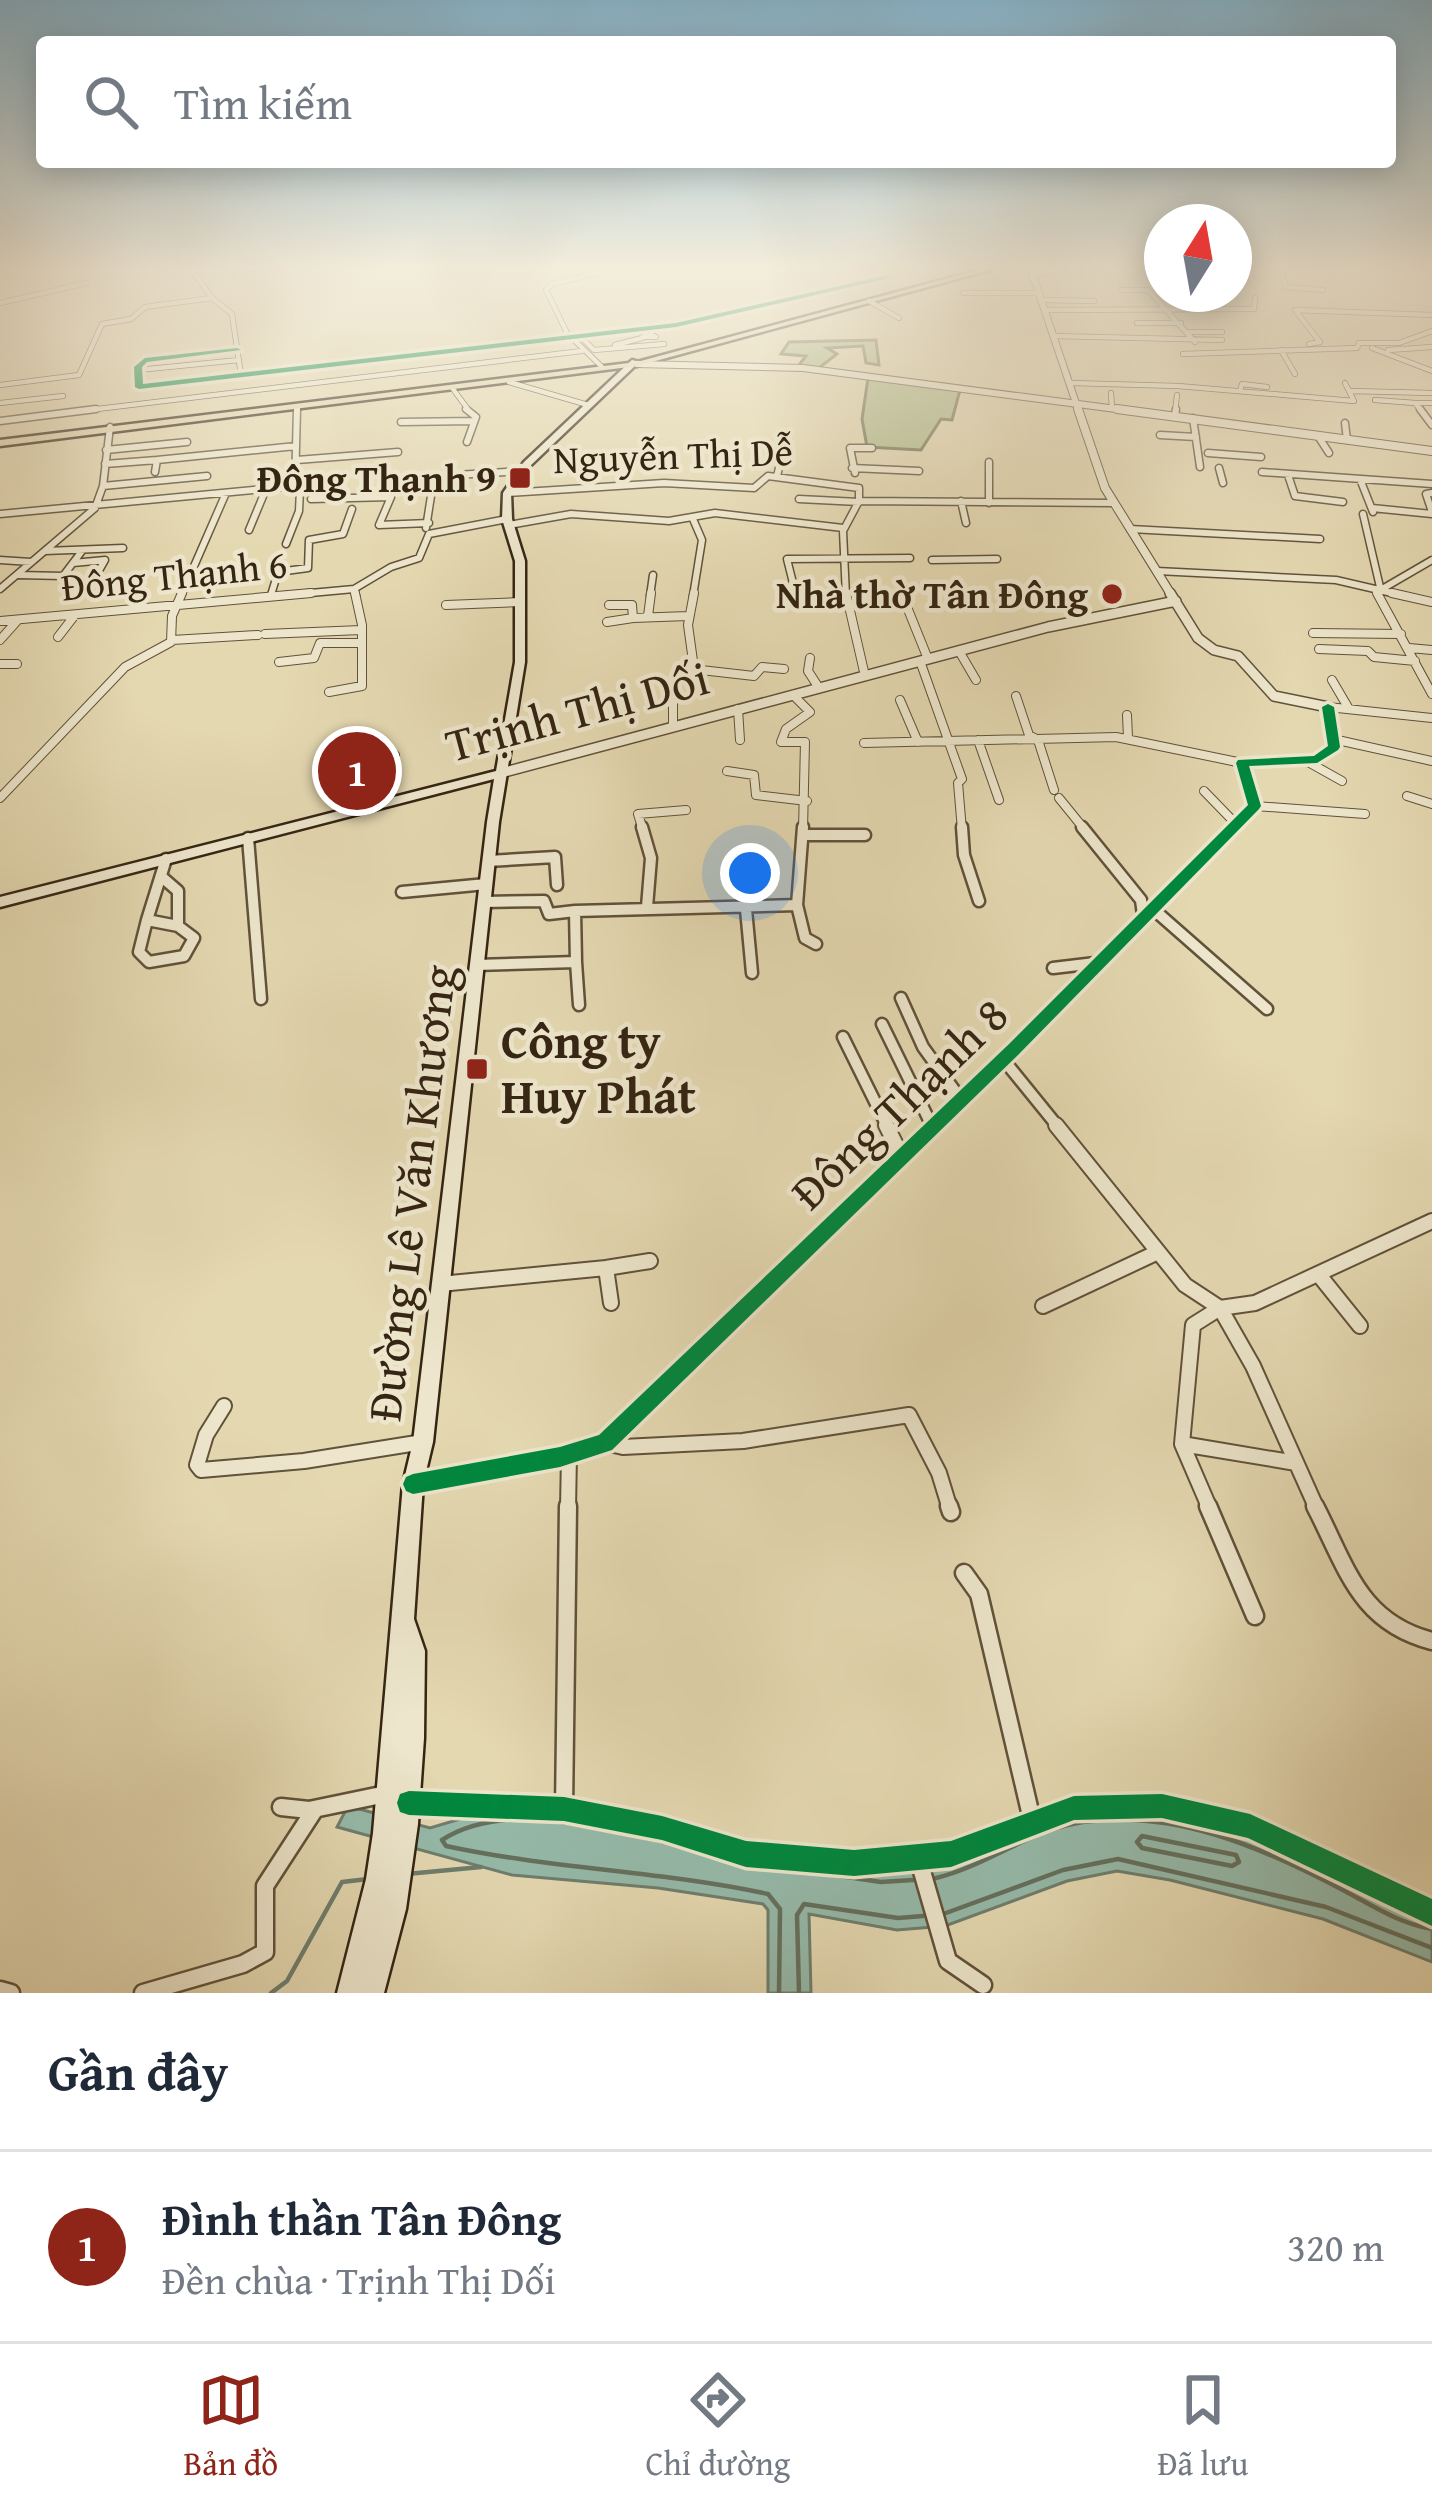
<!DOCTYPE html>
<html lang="vi">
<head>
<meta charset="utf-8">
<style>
  body { margin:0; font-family:"Gentium Book Plus",serif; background:#f2f2f3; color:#1f2937 }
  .compass { position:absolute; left:1144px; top:204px; width:108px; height:108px; border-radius:50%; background:#fff; box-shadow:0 6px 30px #0003; rotate:11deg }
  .you { position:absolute; left:750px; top:873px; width:42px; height:42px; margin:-30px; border:9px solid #fff; border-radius:50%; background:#1a73e8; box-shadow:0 0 0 18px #1a73e833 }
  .badge { display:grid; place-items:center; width:78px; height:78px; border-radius:50%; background:#8f2418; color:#fff; font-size:39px; font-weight:700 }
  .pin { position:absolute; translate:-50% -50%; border:6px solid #fff; box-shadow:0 3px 12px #0006 }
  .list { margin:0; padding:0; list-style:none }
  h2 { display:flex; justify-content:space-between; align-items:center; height:156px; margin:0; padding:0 48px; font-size:51px }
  h2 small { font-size:39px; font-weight:400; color:#747a83 }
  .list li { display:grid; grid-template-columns:78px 1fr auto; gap:36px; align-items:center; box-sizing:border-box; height:192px; padding:0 48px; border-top:3px solid #e0e1e3 }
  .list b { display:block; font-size:45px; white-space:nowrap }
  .list p { margin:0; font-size:39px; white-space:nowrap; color:#747a83 }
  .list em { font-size:39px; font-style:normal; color:#747a83 }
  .icon { flex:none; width:66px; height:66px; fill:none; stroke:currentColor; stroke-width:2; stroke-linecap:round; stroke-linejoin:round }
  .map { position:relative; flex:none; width:1432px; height:1993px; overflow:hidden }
  .search { position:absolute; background:#fff; box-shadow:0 6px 30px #0003; left:36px; right:36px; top:36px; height:132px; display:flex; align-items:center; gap:30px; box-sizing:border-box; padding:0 42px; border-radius:12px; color:#747a83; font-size:45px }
  .sheet { height:348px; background:#fff }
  nav { display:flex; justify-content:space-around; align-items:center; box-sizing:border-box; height:168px; border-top:3px solid #e0e1e3; background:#fff; font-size:33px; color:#747a83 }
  nav a { display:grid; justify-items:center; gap:6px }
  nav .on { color:#8f2418 }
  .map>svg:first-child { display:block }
</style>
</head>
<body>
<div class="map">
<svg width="1432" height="1993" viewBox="0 0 1432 1993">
  <rect width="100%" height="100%" fill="#e4d8b1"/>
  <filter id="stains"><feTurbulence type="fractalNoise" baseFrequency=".00167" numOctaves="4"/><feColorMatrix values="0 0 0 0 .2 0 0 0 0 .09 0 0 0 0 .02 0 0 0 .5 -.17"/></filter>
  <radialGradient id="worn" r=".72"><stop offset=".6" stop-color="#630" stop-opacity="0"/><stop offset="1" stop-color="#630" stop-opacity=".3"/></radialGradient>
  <path fill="#b2bf8d" stroke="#747250" stroke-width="3" d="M876 340 879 365 866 363 863 346 827 348 837 354 819 368 799 365 806 356 781 354 789 342Z
    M868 378 960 390 952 420 941 419 921 450 867 447 862 419Z"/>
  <path fill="#95baaa" stroke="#6f7e6e" stroke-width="3" d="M348 1806 430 1828 497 1808 575 1816 820 1863 882 1870 939 1866 982 1854 1035 1825 1077 1810 1163 1809 1262 1835 1432 1919V1962L1323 1919 1170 1880 1117 1871 1067 1881 945 1926 897 1930 809 1914 811 1993H768V1910L763 1904 658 1888 512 1875 337 1827Z"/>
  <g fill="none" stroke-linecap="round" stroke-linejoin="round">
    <path stroke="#65705e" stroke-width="4.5" d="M1142 1836 1236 1855 1239 1862 1232 1866 1142 1848 1137 1842Z
      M677 1844C606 1831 507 1798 442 1840L446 1846C552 1869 662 1871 768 1894L780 1909 779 1993
      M792 1869 881 1882 913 1880
      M936 1878C987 1866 1031 1829 1083 1822 1173 1809 1261 1847 1339 1888 1370 1904 1397 1923 1432 1929
      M946 1913 1063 1870 1118 1859 1326 1907 1432 1948
      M799 1993 797 1915 804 1904 898 1918 923 1916"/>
    <path stroke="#6f7e6e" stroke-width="4.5" d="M407 1874 481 1867
      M271 1993 287 1981 342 1882 368 1879"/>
    <g stroke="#61523a" stroke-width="6">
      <path id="minor-far5" d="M190 267 212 298 232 314 241 375
        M1080 267 1107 273
        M1281 267 1285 287 1323 290
        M1033 276 1068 267
        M1234 279 1247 281
        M1121 290H1148L1195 342
        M963 293H1039
        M1041 300 1094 301
        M869 301 899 318
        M0 303 86 283
        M1046 310 1254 309 1255 298
        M1137 323H1181
        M1189 332H1222
        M650 334 656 337H642Z
        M1053 336 1222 340
        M581 337 594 350 664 344
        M1309 344 1320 342 1295 310 1432 315
        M615 345 642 338
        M1372 348 1432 371
        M237 350 145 360 138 367 139 387 676 325 888 277
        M1281 350 1295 374
        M1388 350 1432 347
        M1183 354 1357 348 1359 343H1399L1432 331
        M602 367 567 333 546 290 552 284 622 267
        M138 370 239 360
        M509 382 588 405
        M1071 383 1178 386 1354 401 1345 383
        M0 385 79 375 102 324 131 319 145 307 212 298
        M453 389 470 412
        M1240 391 1242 384 1267 387
        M1351 391 1432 393
        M1111 393 1112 408
        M1375 400 1415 403
        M0 403 63 396
        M72 412 582 351
        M297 412V407
        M1175 412 1177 395
        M1422 412 1415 403H1432"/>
    </g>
    <g stroke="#61523a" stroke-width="9">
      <path id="minor-far4" d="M466 409 476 417 467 442
        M1420 409 1432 425
        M1175 415 1176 409
        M1193 418 1200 467
        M0 421 96 409
        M401 422 474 421
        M1345 423 1347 440
        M1160 435 1196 437
        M1318 436 1329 453
        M106 450 187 442
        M1208 453 1261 457
        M297 460 398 452
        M989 462V503
        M105 464 157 460
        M852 468 919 471
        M1219 468 1223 483
        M155 472 157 460 296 446
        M1262 472 1432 484
        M855 473 850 448H872
        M456 475 521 471
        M1288 475 1295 496 1343 502
        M777 476 782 456
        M1360 479 1373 512
        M103 486 207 476
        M507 493 664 483 754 488 768 476 859 488V501L843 531 846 596
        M1432 493 1426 494 1432 512
        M311 499 391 497 379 525 429 523
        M799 499 859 502
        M860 501 1114 503
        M961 501 966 523
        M1372 508 1432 514
        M0 514 295 486 297 409
        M1363 514 1380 587
        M693 519 702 540 693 596
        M509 525 571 514 669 521 715 513 843 528
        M426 528 431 496
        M1130 529 1320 539
        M249 530 266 489
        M286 544 299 511 300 489 295 486
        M45 551 123 548
        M0 560 31 562
        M932 560 997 559
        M73 563 105 560 97 574
        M1157 571 1336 580 1405 596
        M18 575 63 576 82 551
        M0 589 95 508 103 486 110 427
        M271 595 278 572 308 568 309 540 343 534 352 509
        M796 595 787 559 910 558
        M181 596 226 493
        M278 596 354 589
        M356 596 354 589 391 567 419 558 429 534 507 519
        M650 596 653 575
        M1379 596 1377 592 1432 560"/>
    </g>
    <g stroke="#61523a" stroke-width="10">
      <path id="minor-far3" d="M846 593 865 676
        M1377 593 1432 694
        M1392 593 1432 602
        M905 602 928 659
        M446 605 520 602
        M609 605H632L633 618 688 616
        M648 616 651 593
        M0 621 311 593
        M607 622 633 618
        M1313 633 1401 634
        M265 634 361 630
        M58 637 75 615
        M0 640 17 621
        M172 640 258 635
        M1409 648 1432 650
        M1319 649 1368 651 1374 657 1415 661
        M959 651 976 680
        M810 658 808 671 819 688
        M920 661 962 779 958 783 962 830
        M279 662 314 658 320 643H360
        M0 664H17
        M692 669 754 676 762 667 784 669
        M1332 680 1349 709
        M329 692 362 686V625L355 593
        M793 695 810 712 786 729 781 742H805L803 830
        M1016 696 1029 735 1038 740 1054 790
        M900 700 918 742
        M738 709 740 740
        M1127 715 1128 738
        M673 726V687L693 661 688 625 694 593
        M1333 739 1432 761
        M978 740 999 800
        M864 743 1116 737 1242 763
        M1308 762 1342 781
        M727 771 754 775 756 795 807 801
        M1204 791 1237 825
        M1407 796 1432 804
        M0 798 125 667 171 642 172 616 182 593
        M1059 798 1085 830
        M382 803 395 755
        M1255 806 1365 814
        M643 830 638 814 686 810
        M1232 830 1255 806 1242 763 1317 759 1334 747 1328 707 1432 718"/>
    </g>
    <g stroke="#61523a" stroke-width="15">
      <path id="minor-far2" d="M642 827 651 858 647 907
        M962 827 964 855 979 901
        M1082 827 1141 900 1143 915
        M805 835H865
        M248 838 261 999
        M488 861 555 857 557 885
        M742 867 752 973
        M163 878 178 891V926
        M402 892 486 884
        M484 902 544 901 549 914 575 911 576 962
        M797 905 805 938 816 944
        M1152 908 1267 1009
        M575 911 797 905 803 827
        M147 920 178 926 194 938 184 956 149 962 139 952Z
        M147 920 166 859
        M476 965 576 962 579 1005
        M1053 968 1095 963
        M901 998 923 1047 960 1098
        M882 1024 932 1126
        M843 1037 888 1128
        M1003 1059 1059 1128
        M932 1128 1235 827"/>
    </g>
    <g stroke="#61523a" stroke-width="18">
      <path id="minor-far1" d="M886 1125 901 1155
        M1056 1125 1185 1285 1220 1308 1255 1303 1432 1221
        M606 1268 650 1261
        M1319 1275 1360 1326
        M440 1284 606 1268 611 1303
        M1043 1306 1158 1252
        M224 1406 206 1435 197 1465 201 1470 304 1461 423 1442
        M605 1443 623 1447 743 1441 909 1415 939 1473 950 1509
        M1182 1444 1296 1463
        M413 1484 560 1457 605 1443 935 1125
        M568 1509 569 1454
        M1210 1509 1182 1444 1193 1325 1220 1308 1253 1366 1317 1509"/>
    </g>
    <g stroke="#61523a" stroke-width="21">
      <path id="minor" d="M949 1506 951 1512
        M1208 1506 1255 1616
        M1315 1506C1347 1568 1359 1622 1432 1641
        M964 1573 979 1594 1032 1820
        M409 1803 564 1809 662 1828 746 1854 854 1863 951 1854 1074 1808 1162 1806 1250 1826 1432 1913
        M281 1807 309 1810 386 1794
        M564 1809 568 1506
        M919 1861 948 1961 983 1985
        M0 1990 11 1993
        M143 1993 243 1964 265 1952V1886L315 1809"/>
    </g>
    <g stroke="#61523a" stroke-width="8">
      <path id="tertiary-far2" d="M1030 267 1079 412
        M637 364 803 368 1139 412"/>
    </g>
    <g stroke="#61523a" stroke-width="10">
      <path id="tertiary-far1" d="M1078 409 1105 488 1172 596
        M1117 409 1432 451"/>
    </g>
    <g stroke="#61523a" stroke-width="12">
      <path id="tertiary" d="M1170 593 1198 638 1214 650 1238 656 1274 696 1328 707
        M501 773 1048 627 1176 601"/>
    </g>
    <g stroke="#352513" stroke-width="5">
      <path id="secondary" d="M632 360 639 362 530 466 511 493 512 519 525 561V662L499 822 433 1442 423 1484 414 1619 425 1651 424 1738 418 1824 406 1909 384 1993H337L366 1879 373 1833 403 1484 413 1442 487 822 494 779 0 907V897L496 771 515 662V561L502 519 503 493 524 462Z"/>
    </g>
    <g stroke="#352513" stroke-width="5">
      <path id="primary" d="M990 267H1001L637 366 0 446V440L637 362Z"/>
    </g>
    <use href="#minor-far5" stroke="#ede6cc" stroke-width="4.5"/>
    <use href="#minor-far4" stroke="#ede6cc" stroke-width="6"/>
    <use href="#minor-far3" stroke="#ede6cc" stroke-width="8"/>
    <use href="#minor-far2" stroke="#ede6cc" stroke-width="10"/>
    <use href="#minor-far1" stroke="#ede6cc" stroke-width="14"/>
    <use href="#minor" stroke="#ede6cc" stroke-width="16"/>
    <use href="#tertiary-far2" stroke="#ede6cc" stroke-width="6"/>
    <use href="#tertiary-far1" stroke="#ede6cc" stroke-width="8"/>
    <use href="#tertiary" stroke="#ede6cc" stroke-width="9"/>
    <use href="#secondary" fill="#ede6cc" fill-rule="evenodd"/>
    <use href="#primary" fill="#e4d8b1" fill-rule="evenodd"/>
    <g stroke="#ede6cc" stroke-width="7">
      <path id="cycleway" d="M888 275 890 278 676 327 139 389 135 387 134 367 145 358 237 348 241 350 147 362 142 367 143 384 676 323Z
        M1328 704 1334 707 1340 747 1338 750 1317 763 1249 766 1261 806 1259 809 1020 1053 612 1450 560 1467 413 1494 406 1491 403 1484 406 1477 413 1474 560 1447 599 1435 1008 1045 1248 805 1236 763 1238 760 1314 756 1328 746 1322 707Z
        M409 1791 564 1797 662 1816 746 1841 854 1850 951 1841 1074 1796 1162 1794 1250 1814 1432 1899V1926L1248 1838 1162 1818 1074 1820 951 1867 854 1876 746 1867 662 1840 564 1821 409 1815 400 1812 397 1803 400 1794Z"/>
    </g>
    <use href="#cycleway" fill="#00873e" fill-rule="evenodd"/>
  </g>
  <linearGradient id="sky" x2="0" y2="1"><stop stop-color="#87b6cf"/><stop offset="0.49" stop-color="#f3eddc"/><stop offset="1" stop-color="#f3eddc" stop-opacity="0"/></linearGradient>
  <rect width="1432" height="546" fill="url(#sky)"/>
  <g fill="#8f2418" stroke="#ede6cc" stroke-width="4.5">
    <rect x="508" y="466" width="24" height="24" rx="6"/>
    <circle cx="1112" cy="594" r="12"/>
    <rect x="465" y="1057" width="24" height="24" rx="6"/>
  </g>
  <g text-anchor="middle" stroke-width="9" stroke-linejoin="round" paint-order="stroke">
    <g font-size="39" fill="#352513" stroke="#ede6cc">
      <text transform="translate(673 455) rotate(-2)" y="14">Nguyễn Thị Dễ</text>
      <text transform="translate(174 575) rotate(-6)" y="14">Đông Thạnh 6</text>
    </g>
    <g font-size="39" font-weight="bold" fill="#352513" stroke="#ede6cc" text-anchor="end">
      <text x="496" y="492">Đông Thạnh 9</text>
      <text x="1088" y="608">Nhà thờ Tân Đông</text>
    </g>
    <g font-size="48" fill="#352513" stroke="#ede6cc">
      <text transform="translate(577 711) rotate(-15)" y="17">Trịnh Thị Dối</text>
      <text transform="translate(899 1103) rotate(-44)" y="17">Đông Thạnh 8</text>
      <text transform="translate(411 1193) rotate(-83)" y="17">Đường Lê Văn Khương</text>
    </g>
    <g font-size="48" font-weight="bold" fill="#352513" stroke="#ede6cc" text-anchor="start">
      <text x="501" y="1058">Công ty<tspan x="501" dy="55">Huy Phát</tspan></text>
    </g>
  </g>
  <rect width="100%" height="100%" filter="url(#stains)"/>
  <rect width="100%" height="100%" fill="url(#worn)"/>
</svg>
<svg class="compass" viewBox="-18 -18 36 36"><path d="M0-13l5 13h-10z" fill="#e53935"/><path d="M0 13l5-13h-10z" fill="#747a83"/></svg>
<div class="you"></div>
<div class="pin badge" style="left:357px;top:771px">1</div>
<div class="search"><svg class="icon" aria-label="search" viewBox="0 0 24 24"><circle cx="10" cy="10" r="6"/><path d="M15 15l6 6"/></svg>Tìm kiếm</div>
</div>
<section class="sheet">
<h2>Gần đây<small></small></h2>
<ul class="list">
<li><span class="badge">1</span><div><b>Đình thần Tân Đông</b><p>Đền chùa · Trịnh Thị Dối</p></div><em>320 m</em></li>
</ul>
</section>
<nav>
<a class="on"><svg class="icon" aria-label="map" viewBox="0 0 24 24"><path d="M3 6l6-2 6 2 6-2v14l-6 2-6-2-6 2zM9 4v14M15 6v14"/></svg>Bản đồ</a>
<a><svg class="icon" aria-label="directions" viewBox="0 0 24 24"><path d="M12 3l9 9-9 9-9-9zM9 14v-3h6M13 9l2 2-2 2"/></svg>Chỉ đường</a>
<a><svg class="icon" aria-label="saved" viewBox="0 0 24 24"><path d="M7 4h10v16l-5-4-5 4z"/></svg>Đã lưu</a>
</nav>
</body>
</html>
